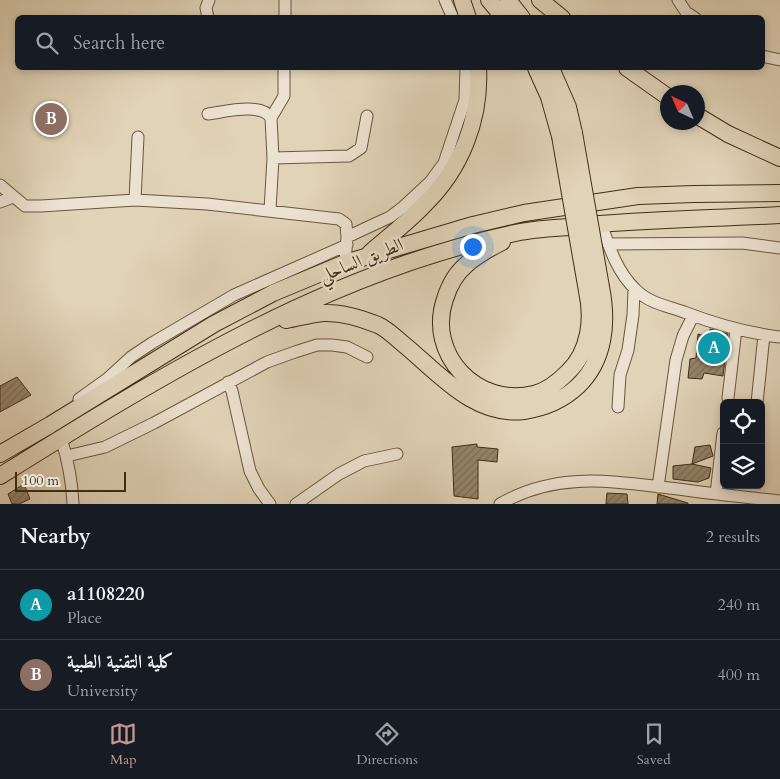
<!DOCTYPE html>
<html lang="en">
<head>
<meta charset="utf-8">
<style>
  body { margin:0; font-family:Cardo,Amiri,serif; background:#20242c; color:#f1f3f6 }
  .controls { position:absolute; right:15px; bottom:15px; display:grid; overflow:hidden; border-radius:8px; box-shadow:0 2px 8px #0003 }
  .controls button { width:45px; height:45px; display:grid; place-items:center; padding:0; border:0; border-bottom:1px solid #363941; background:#171b24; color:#f1f3f6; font:25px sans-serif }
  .compass { position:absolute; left:660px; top:85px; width:45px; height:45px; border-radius:50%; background:#171b24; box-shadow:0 2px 8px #0003; rotate:316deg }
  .scale { position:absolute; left:15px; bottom:12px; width:111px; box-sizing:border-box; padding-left:5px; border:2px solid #402e14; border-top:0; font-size:14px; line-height:18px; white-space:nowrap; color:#402e14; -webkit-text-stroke:4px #ece2d1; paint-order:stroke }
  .you { position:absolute; left:472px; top:246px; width:18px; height:18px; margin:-12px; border:4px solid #fff; border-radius:50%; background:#1a73e8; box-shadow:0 0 0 8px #1a73e833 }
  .badge { display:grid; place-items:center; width:32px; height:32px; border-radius:50%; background:#c59692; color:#fff; font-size:16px; font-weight:700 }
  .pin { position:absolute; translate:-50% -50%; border:2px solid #fff; box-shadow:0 1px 5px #0006 }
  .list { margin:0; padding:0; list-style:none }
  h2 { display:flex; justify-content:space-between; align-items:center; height:65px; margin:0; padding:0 20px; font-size:21px }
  h2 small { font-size:16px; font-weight:400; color:#9ea1a6 }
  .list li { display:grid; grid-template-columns:32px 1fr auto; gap:15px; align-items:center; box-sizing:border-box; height:70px; padding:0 20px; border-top:1px solid #363941 }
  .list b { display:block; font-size:19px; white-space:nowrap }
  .list p { margin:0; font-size:16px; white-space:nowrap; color:#9ea1a6 }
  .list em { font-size:16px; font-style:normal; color:#9ea1a6 }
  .icon { flex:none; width:28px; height:28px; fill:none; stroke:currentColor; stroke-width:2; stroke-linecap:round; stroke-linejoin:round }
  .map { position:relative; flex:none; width:780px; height:504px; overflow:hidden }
  .search { position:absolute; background:#171b24; box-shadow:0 2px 8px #0003; left:15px; right:15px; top:15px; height:55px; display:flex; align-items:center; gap:12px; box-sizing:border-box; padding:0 18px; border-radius:8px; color:#9ea1a6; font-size:19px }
  .sheet { height:205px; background:#171b24 }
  nav { display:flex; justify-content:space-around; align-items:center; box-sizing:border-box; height:70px; border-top:1px solid #363941; background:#171b24; font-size:14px; color:#9ea1a6 }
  nav a { display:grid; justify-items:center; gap:2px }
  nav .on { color:#c59692 }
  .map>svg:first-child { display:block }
</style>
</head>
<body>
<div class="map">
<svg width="780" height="504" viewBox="0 0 780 504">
  <defs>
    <pattern id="building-hatch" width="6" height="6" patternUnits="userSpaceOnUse" patternTransform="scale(1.25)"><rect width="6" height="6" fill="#948469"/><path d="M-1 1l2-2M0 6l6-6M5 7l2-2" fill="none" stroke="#7a6c55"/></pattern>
  </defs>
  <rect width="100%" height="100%" fill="#e1d3b8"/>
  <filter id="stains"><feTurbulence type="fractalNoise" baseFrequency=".004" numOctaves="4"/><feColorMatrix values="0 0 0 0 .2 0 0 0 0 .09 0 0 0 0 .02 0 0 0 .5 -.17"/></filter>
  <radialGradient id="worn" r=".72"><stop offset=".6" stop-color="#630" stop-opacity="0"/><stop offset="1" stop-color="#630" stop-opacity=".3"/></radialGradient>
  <path fill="url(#building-hatch)" stroke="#402e14" d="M710 329 728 334 723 376 704 373 702 379 688 378 690 359 696 358 698 334 709 337Z
    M17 377 31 395 0 412V386Z
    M477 444V447L498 449 497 462 478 460V499L454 496 452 447Z
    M710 445 713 456 692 464 695 447Z
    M692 464 711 468 709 478 698 482 673 479V466Z
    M24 484 30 499 19 504H12L8 494Z
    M607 493 627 494 628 504H606Z
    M658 494 688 503V504H657Z"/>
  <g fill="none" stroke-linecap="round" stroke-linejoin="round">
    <g stroke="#68573d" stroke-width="13">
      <path id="minor" d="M445 0 453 18
        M678 0 686 12 695 18
        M208 18 206 8 209 0
        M285 18V0
        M762 56 780 60
        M208 114C224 112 262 102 271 118L273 158 270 210
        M271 118 284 96V68
        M273 158 349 156 361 148 367 116
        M0 185 25 206H41L135 200 207 204 339 219 346 224 347 237 345 263
        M135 200 138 137
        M0 202 13 197
        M601 223C609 247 617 272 636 290 649 303 667 306 684 312 715 324 747 333 780 337
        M347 237 390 217 402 208 430 182 444 163 465 100 466 68
        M608 244 742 243 780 248
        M228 382 232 391 250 471 259 489 270 504
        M728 398 736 329
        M79 399 107 379 131 357 152 343 234 295 347 245
        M757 403 764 335
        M618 407 620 375 628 350 633 315 634 289
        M61 438C68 460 72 481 73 504
        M67 456 105 447 154 423 267 362 295 352 317 345H332L347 347 367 357
        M658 487 676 360 683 336 693 316
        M716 494 723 433
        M296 504 339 474 364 461 397 454
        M500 504C559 470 615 482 678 489 712 494 746 497 780 501"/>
    </g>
    <g stroke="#402e14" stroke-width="18">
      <path id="highway" d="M462 0 468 18
        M489 0 504 18
        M508 0 522 18
        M540 0 562 18
        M536 68 549 97 560 136
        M551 68 568 107 574 133
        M627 68 668 97
        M698 116 728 134 780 158
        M502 242C490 248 477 255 467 264 456 273 449 286 445 299 426 354 477 408 534 394 547 391 559 381 568 372 590 351 593 318 587 291
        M370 253C388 237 408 222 424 205 461 169 481 119 478 68
        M286 320C298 318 311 314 323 313 341 312 361 318 378 325 387 329 395 337 402 343 438 372 473 417 524 411 545 408 563 400 578 386 605 360 608 322 601 287
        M0 454 50 425 214 324 273 293 345 263 473 225 524 213 638 196 694 194 780 193
        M0 476C160 376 332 270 520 232 536 229 553 228 570 227 640 219 710 219 780 215"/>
    </g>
    <use href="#minor" stroke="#ece2d1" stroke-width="11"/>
    <use href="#highway" stroke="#e1d3b8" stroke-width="16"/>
    <g stroke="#402e14" stroke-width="18" stroke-linecap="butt">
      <path id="highway-bridge" d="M574 133 601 287
        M560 136 587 291"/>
    </g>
    <use href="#highway-bridge" stroke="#e1d3b8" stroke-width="16"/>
  </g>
  <g text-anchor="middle" stroke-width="5" stroke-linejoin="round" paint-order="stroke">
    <g font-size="18" fill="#402e14" stroke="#ece2d1">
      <text transform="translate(361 260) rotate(-22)" y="6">الطريق الساحلي</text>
    </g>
  </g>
  <rect width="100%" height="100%" filter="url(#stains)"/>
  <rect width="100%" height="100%" fill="url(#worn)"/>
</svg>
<div class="controls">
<button><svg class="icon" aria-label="locate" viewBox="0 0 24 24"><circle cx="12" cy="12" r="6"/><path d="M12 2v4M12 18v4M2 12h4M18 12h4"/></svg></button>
<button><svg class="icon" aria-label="layers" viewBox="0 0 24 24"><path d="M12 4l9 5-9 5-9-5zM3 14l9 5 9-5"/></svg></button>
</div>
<svg class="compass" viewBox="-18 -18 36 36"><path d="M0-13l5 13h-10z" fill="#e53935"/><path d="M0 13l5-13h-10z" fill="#9ea1a6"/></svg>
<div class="scale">100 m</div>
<div class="you"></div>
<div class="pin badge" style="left:714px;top:348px;background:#0f9aa8">A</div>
<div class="pin badge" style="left:51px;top:119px;background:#8d6e63">B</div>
<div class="search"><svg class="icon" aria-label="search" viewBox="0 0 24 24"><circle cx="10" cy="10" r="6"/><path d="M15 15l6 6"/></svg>Search here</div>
</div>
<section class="sheet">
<h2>Nearby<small>2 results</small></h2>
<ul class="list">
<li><span class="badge" style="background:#0f9aa8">A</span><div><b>a1108220</b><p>Place</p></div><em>240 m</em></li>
<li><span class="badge" style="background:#8d6e63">B</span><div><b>كلية التقنية الطبية</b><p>University</p></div><em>400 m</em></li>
</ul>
</section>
<nav>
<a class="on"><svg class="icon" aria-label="map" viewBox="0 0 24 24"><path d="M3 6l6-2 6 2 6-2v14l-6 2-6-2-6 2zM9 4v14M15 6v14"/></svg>Map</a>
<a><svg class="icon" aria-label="directions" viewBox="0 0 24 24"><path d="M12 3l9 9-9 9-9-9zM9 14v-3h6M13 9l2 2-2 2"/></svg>Directions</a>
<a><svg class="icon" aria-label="saved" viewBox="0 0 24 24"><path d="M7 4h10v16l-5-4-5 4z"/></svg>Saved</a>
</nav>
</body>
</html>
